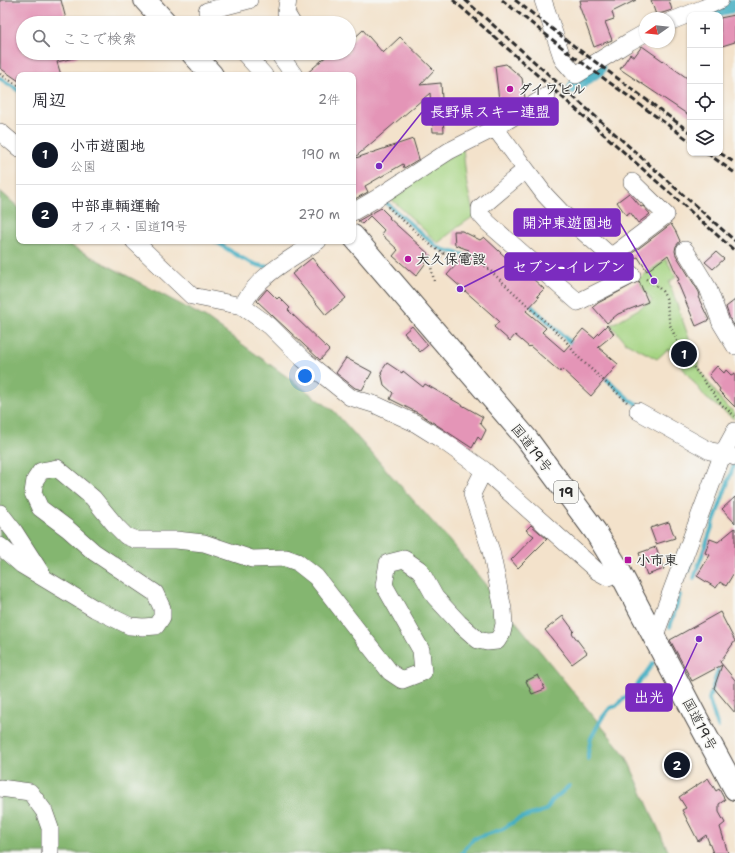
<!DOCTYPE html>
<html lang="ja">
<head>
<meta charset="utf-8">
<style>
  body { margin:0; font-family:"Shantell Sans","Klee One",sans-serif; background:#f2f2f3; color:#2b2b33 }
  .controls { position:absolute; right:12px; top:12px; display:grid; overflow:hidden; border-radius:8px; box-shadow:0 1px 3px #0004 }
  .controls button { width:36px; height:36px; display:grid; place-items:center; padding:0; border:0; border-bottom:1px solid #e1e1e2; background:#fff; color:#2b2b33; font:20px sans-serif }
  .compass { position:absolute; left:639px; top:12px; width:36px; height:36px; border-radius:50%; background:#fff; box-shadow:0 1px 3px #0004; rotate:256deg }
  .you { position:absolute; left:305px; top:376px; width:14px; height:14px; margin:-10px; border:3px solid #fff; border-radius:50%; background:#1a73e8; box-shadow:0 0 0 6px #1a73e833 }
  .badge { display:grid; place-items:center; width:26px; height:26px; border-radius:50%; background:#111827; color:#fff; font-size:13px; font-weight:700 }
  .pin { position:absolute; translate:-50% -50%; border:2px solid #fff; box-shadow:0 1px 4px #0006 }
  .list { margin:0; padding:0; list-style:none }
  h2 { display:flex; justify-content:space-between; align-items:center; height:52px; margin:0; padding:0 16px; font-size:17px }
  h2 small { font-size:13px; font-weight:400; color:#7c7c81 }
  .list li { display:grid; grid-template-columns:26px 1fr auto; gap:12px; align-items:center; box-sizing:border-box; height:60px; padding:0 16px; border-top:1px solid #e1e1e2 }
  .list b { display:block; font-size:15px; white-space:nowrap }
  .list p { margin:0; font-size:13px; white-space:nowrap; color:#7c7c81 }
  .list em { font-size:13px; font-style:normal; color:#7c7c81 }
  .icon { flex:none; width:22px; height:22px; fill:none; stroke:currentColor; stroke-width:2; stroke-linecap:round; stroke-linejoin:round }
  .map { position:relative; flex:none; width:735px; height:853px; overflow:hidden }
  .search { position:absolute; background:#fff; box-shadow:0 1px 3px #0004; left:16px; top:16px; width:340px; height:44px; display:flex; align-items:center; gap:10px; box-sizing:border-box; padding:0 14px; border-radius:22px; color:#7c7c81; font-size:15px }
  .panel { position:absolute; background:#fff; box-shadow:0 1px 3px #0004; left:16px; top:72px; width:340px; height:172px; border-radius:8px }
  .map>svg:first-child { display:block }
</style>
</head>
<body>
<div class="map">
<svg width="735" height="853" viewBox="0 0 735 853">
  <rect width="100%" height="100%" fill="#f6f6f2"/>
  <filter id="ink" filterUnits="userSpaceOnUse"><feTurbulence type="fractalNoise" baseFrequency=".025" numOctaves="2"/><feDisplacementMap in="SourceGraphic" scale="8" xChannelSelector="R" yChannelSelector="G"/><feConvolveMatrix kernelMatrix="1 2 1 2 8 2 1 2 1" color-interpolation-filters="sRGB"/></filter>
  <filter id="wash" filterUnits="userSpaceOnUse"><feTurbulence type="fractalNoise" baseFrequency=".012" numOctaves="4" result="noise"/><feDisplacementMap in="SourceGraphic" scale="16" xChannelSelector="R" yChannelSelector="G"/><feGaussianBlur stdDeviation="0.9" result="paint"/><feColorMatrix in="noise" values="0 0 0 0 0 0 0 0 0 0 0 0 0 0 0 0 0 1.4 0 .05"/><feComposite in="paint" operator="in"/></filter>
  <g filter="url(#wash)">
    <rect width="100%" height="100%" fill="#f3e2cb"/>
    <path fill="#a5d482" stroke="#688056" d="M463 149 467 186 474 216 458 227 438 243 386 194Z
      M666 259 676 277 669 282 701 372 724 404 735 413 734 419 706 398 668 349 657 359 625 342 611 325 652 301 637 280Z"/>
    <path fill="#84b670" stroke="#58704e" d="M0 191 19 208V241H62L206 318 334 411 453 545 626 756 669 853H0Z"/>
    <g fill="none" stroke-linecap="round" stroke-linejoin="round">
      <path stroke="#44afc3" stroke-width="4" d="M0 78 19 91
        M383 200 437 247 444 250 469 256
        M215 241C228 249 255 270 270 266
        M528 303 574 346
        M602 375 629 399 640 406
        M688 571 692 560
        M694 578 734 465
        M670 627 680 595
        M718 727 709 699 718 670
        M588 759V753L591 738 602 718 610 708 616 706 636 687 653 663
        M462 853 473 839 503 829 518 819 546 810 552 801 569 786"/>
      <path stroke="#44afc3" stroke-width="14" d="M703 14 716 10 735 6
        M574 87 599 69"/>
    </g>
    <g id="blocks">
      <path fill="#e495b7" d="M0 0H61L67 23H23V53H78V57L57 62 61 75H19V81L0 68Z
        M580 0H636L612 12 614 19 605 22 612 40 594 47 579 5 581 4Z
        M651 0H669L672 10 656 15Z
        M735 15V42L722 46 720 38V18Z
        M363 30 383 53 400 37 434 70 420 85 441 83 444 132H433L430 93 353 159 413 139 419 159 404 168 403 164 365 186 368 192 353 200V75H305L330 53H349V43Z
        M642 46 690 80V116L620 69 630 54 634 57Z
        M506 64 522 78 525 98 509 108 500 109 495 66Z
        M629 193 641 207 643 206 650 214 638 223 630 212 626 215 617 202Z
        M381 208 390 217 389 218 431 256 416 276 393 256 398 250 381 234 384 230 370 216 362 224 358 221Z
        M671 224 676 232 680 241 676 246 675 251 676 255 699 292 700 296 698 297 709 320 696 326 677 281 679 280 668 255 647 271 638 257 631 260 627 257Z
        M454 231H462L480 240 484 237 529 279 531 277 544 289 537 296 539 297 526 311 546 328 542 332 564 351 583 329 594 338 607 325 614 334 598 347 618 364 591 396 562 369 560 372 530 346 529 347 515 335 510 341 494 327 499 321 447 275 469 250 455 245Z
        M716 252 724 259 713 269 705 262Z
        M312 258 346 298 326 315 292 274Z
        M639 281 648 302 618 314 607 323 593 307 598 303Z
        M267 289 277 299 279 297 290 308 288 310 329 350 320 360 257 301Z
        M735 300V327L730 319 726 307Z
        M412 326 428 345 420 352 404 333Z
        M346 358 372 372 362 390 355 388 336 373Z
        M387 363 402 373 403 371 423 387 425 384 483 417 480 423 486 430 481 440 478 437 472 448 420 414 390 399 393 393 384 385 381 372Z
        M717 366 724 373 726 370 731 375 735 373V407L719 391 720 389 709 375Z
        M735 497V523L722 509Z
        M669 522 675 538 656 544 650 528Z
        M531 525 547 539 518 568 511 560 534 536 526 530Z
        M735 528V571L726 586 720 582 716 588 697 576 710 555 705 553 710 539 718 542Z
        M656 547 664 569 647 575 639 553Z
        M720 612 735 641 720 662 735 680V713L714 688 722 665 692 681 670 640Z
        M563 616 574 631 572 633 587 653 572 664 545 630Z
        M538 675 545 689 532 694 526 681Z
        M708 778 716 791 719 789 725 800 719 804V812L725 823 720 827 728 853H713L706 835 698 841 682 810 686 808 679 797Z"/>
    </g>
  </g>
  <g filter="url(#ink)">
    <use href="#blocks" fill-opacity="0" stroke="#494643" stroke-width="1"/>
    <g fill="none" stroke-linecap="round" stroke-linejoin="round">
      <g stroke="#494643" stroke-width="18">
        <path id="minor" d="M288 0 286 13 292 23
          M543 0 563 60 576 75 629 42 645 33
          M669 22 704 8 720 0
          M217 23 207 11 249 0
          M244 53 264 75
          M285 53 281 57 294 75
          M495 128 545 195 562 213 632 275 578 302 488 223 480 214V208L525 170
          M0 132 19 148
          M353 212 377 198 449 151 495 128 547 96
          M134 241 192 296 242 306 270 326 303 359 350 397 376 405 415 423 439 438 484 470 597 571 608 577 620 572
          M685 250 708 288 721 323 735 346
          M612 256 666 215 632 182
          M242 306C259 274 289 260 318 241
          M638 411 710 451 723 453 735 457
          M0 513 14 531 43 576
          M0 546 22 565 95 609 130 626 143 627 156 626 162 617V608L155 593 94 552 68 529 40 508 33 493 35 480 41 471 57 468 93 498 116 526 126 536 136 540H176L204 543 252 559 286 558 297 562 316 577 390 672 402 680 423 672 421 650 384 585 388 563 404 559 420 570 435 597 459 623 478 640 487 642 497 641 502 633 504 624 503 609 491 551 472 494 484 470
          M654 638 723 453 735 431
          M0 788 30 792 44 811 50 828V852"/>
      </g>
      <g stroke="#494643" stroke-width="24">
        <path id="highway" d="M145 0 166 23
          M192 53 212 75
          M353 236 527 439 595 531 620 572 695 715 735 789"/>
      </g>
      <path stroke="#494643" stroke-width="2.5" stroke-dasharray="1 3" stroke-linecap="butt" d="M0 74 19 86
        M388 207 433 247 444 253 483 264 565 340 577 356 627 402
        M646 279 657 286 662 291 666 298 670 325 682 352 722 405 735 416
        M434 281 431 267 444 253"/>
      <use href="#minor" stroke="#fff" stroke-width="17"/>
      <use href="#highway" stroke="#fff" stroke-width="22"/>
      <path stroke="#2b2b2b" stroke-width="3" stroke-dasharray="6 3" stroke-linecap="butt" d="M453 0 735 251
        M465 0 735 241
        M502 0 573 56 690 141
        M515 0 578 49 690 132
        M707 153 735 173
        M720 153 735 163"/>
    </g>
  </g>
  <g fill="#b5179e" stroke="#f6f6f2" stroke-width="1.5">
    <circle cx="510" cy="89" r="4"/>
    <circle cx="408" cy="259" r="4"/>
    <rect x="624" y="556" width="8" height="8" rx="2"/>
  </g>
  <g text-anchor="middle" stroke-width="3" stroke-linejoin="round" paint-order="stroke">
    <rect fill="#f6f6f2" stroke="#686867" stroke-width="1" x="554" y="481" width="24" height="22" rx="3"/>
    <g font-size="13" font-weight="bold" fill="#2b2b2b">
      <text x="566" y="497">19</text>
    </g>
    <g font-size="14" font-weight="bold" fill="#2b2b2b" stroke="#f6f6f2" text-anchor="start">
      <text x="518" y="94">ダイワビル</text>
      <text x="416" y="264">大久保電設</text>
      <text x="636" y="565">小市東</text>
    </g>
    <g font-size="14" fill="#2b2b2b" stroke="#f6f6f2">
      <text transform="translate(532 448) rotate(52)" y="5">国道19号</text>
      <text transform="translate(700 724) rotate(62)" y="5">国道19号</text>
    </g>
  </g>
  <path fill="none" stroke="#7b2cbf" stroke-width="1.5" d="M379 166L422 112M654 281L620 223M460 289L505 266M699 639L672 697"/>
  <g fill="#7b2cbf" stroke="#f6f6f2" stroke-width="1.5">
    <circle cx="379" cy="166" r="4"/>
    <circle cx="654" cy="281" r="4"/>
    <circle cx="460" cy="289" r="4"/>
    <circle cx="699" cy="639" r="4"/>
  </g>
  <g fill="#7b2cbf" stroke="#7b2cbf" stroke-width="1.5">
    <rect x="422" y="98" width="136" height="27" rx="4"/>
    <rect x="514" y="209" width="106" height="27" rx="4"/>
    <rect x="505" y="253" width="128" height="27" rx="4"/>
    <rect x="626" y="684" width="46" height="27" rx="4"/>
  </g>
  <g font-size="15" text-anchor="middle" font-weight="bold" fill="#fff">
    <text x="490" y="117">長野県スキー連盟</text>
    <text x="567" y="228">開沖東遊園地</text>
    <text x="569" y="272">セブン-イレブン</text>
    <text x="649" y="702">出光</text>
  </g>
</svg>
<div class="controls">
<button>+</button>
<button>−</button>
<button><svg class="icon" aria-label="locate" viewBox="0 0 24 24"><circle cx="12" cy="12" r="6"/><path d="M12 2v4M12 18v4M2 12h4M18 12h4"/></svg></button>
<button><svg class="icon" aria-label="layers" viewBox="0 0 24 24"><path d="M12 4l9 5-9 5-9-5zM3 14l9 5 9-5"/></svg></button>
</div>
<svg class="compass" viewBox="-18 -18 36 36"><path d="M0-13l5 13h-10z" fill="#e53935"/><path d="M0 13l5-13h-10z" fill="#7c7c81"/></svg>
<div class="you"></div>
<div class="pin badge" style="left:684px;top:354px">1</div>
<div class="pin badge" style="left:677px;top:765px">2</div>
<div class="search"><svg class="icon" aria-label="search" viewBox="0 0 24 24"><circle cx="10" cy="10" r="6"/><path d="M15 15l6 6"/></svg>ここで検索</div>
<section class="panel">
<h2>周辺<small>2件</small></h2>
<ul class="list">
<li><span class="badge">1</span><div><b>小市遊園地</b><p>公園</p></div><em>190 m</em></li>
<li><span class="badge">2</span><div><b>中部車輌運輸</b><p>オフィス · 国道19号</p></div><em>270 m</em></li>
</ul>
</section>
</div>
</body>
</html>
